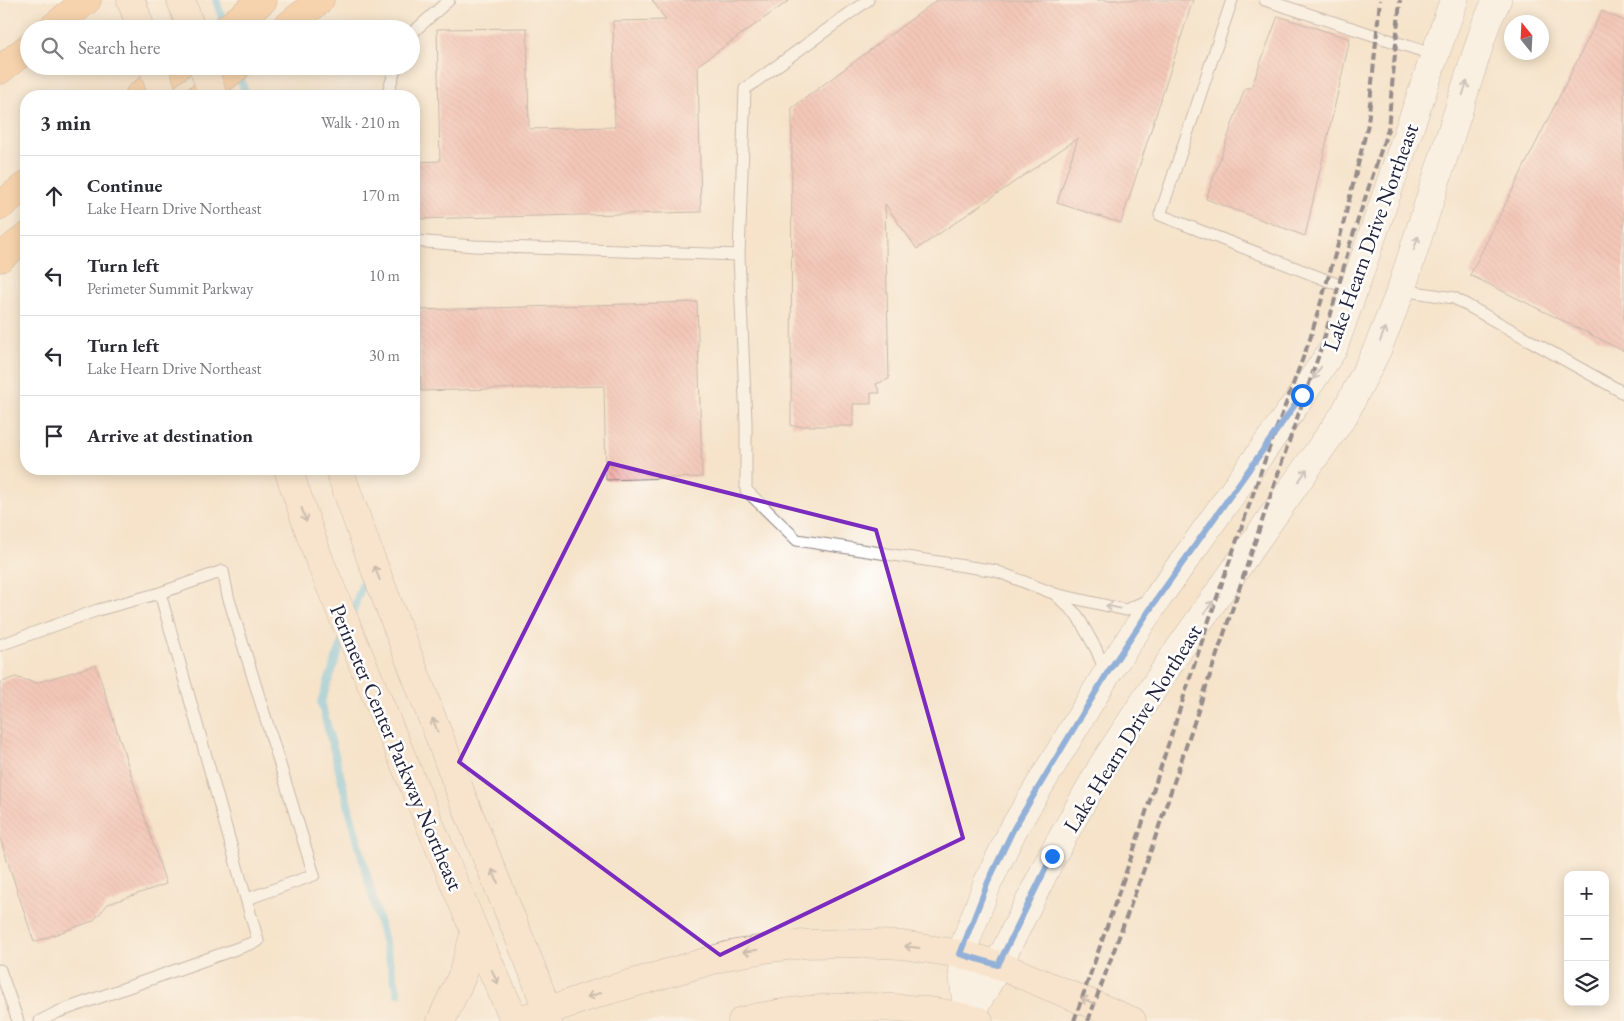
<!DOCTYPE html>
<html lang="en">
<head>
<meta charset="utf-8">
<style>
  body { margin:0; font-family:"EB Garamond",serif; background:#f7f7f7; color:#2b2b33 }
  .controls { position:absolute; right:15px; bottom:15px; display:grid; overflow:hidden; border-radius:10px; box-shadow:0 2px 12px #0003 }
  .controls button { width:45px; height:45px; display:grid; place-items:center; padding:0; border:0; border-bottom:1px solid #e1e1e2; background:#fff; color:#2b2b33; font:25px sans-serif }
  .compass { position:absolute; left:1504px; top:15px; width:45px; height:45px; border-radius:50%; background:#fff; box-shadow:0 2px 12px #0003; rotate:342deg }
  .stop { position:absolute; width:15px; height:15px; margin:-11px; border:4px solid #1a73e8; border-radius:50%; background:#fff }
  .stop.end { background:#1a73e8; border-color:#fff; box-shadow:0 1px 5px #0008 }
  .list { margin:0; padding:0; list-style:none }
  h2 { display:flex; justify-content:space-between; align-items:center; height:65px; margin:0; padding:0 20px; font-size:21px }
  h2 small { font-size:16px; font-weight:400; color:#7c7c81 }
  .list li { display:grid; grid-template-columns:32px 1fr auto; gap:15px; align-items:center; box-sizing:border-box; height:80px; padding:0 20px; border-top:1px solid #e1e1e2 }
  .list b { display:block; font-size:19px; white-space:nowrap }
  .list p { margin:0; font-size:16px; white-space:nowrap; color:#7c7c81 }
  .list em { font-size:16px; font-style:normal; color:#7c7c81 }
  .icon { flex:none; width:28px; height:28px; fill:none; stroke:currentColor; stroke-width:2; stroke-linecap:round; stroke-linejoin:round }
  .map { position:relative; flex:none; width:1624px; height:1021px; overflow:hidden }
  .search { position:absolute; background:#fff; box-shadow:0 2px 12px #0003; left:20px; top:20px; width:400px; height:55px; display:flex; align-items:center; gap:12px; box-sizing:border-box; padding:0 18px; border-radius:28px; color:#7c7c81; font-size:19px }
  .panel { position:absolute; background:#fff; box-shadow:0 2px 12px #0003; left:20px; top:90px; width:400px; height:385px; border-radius:20px }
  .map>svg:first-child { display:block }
</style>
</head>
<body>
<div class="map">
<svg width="1624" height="1021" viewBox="0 0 1624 1021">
  <defs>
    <pattern id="building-back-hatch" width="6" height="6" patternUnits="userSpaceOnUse" patternTransform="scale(1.25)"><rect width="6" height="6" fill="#f0a4a0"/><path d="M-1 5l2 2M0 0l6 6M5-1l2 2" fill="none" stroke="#c28584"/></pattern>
  </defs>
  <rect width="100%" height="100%" fill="#fff"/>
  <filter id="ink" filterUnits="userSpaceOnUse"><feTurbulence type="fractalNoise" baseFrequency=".02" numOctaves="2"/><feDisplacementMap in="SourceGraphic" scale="10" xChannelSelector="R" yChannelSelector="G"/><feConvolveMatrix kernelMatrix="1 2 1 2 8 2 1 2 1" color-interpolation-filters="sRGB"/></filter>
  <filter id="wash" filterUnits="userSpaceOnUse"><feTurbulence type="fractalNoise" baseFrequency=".0096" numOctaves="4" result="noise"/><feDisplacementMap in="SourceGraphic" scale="20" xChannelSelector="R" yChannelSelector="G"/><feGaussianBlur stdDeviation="1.12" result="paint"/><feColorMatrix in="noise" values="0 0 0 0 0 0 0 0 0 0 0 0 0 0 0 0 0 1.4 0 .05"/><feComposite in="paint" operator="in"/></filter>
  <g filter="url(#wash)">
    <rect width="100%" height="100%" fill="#f5e3ca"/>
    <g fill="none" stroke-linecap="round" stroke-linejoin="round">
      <path stroke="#66c1e3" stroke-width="8" d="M216 0 224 24
        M239 73 246 96
        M351 616 364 580 363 568
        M344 637 321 702 398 993"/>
    </g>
    <g id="blocks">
      <path fill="url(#building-back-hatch)" d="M652 0H790L698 65 701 212 416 219 415 162 440 161 437 29 527 28 529 129 615 127 613 21 666 20Z
        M937 0H1193L1121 223 1057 203 1078 138 917 249 885 204 889 379 876 384 880 393H871V404H853V426H791L792 108Z
        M1602 11 1624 21V351L1470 275Z
        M1278 16 1350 39 1305 236 1206 199 1245 88H1251Z
        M697 302 702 477 606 480 604 386 421 391 419 310Z
        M96 665 166 884 108 904 93 921 34 942 0 838V683L15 677 36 683Z"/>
    </g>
  </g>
  <g filter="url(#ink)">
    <use href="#blocks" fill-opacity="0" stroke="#8c8282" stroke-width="1"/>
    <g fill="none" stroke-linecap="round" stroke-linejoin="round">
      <g stroke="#8c8282" stroke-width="13">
        <path id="service" d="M868 0 745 89 739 255 746 422V490L797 540 996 571 1055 594 1126 610 1150 599
          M1232 0 1160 215 1352 290
          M1265 0 1435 55
          M411 34 449 0
          M387 96 396 66
          M414 241 474 246 739 255
          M1401 290 1454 298 1624 393
          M1056 595 1077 615 1096 649 1106 673
          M0 645 98 610 160 593 223 571 228 596 314 875 247 899
          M0 970 18 1021
          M40 1021 58 1012 258 941 160 593"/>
      </g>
      <g stroke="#8c8282" stroke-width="29">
        <path id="tertiary" d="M968 1018 998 965 1052 856 1103 765 1173 658 1344 415 1377 350 1401 290 1486 24 1497 0
          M968 1018 961 954 988 882 1014 828 1106 675 1159 596 1302 395 1333 349 1454 0"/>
      </g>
      <g stroke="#8c8282" stroke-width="29">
        <path id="secondary" d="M131 0 141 29
          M181 0 191 29
          M288 469 320 562 475 932 515 1021
          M339 469 370 556 465 804 532 969 547 1010 548 1021
          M441 1021 462 976 475 932
          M517 1021 599 993 730 955 770 948 804 944 853 943 902 945 961 954 998 965 1132 1021
          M742 1021C815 1003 906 1002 979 1021"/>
      </g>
      <g stroke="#8c8282" stroke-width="29">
        <path id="motorway" d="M51 29 87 0
          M226 29 263 0
          M284 29 320 0
          M0 70 29 47
          M139 96 178 66
          M201 96 238 66
          M0 206 26 185
          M0 258 26 237"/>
      </g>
      <use href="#service" stroke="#fff" stroke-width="11"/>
      <use href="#tertiary" stroke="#fff" stroke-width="28"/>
      <use href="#secondary" stroke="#fbe5cf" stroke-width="28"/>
      <use href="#motorway" stroke="#f6be87" stroke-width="28"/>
      <path stroke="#22223b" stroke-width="4" stroke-dasharray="8 4" stroke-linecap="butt" d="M1074 1021 1134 849 1207 626 1267 454 1310 339 1339 241 1368 124 1380 0
        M1088 1021 1151 850 1285 453 1323 343 1350 244 1388 129 1400 0"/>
      <g stroke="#8c8282" stroke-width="29" stroke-linecap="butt">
        <path id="secondary-bridge" d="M153 66 163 96
          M203 66 213 96"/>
      </g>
      <use href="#secondary-bridge" stroke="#fbe5cf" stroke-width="28"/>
    </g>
    <defs><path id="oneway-shaft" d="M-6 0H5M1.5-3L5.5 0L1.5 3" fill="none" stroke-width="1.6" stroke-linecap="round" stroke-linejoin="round" transform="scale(1.25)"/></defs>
    <g stroke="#9c9ca7">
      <use href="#oneway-shaft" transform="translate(1465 88) rotate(-72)"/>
      <use href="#oneway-shaft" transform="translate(1416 243) rotate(-72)"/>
      <use href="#oneway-shaft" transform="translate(1383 334) rotate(-68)"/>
      <use href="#oneway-shaft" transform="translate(1317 373) rotate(124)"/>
      <use href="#oneway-shaft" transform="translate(1303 475) rotate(-56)"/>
      <use href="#oneway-shaft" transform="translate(1113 607) rotate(-168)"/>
      <use href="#oneway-shaft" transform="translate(1209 607) rotate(-55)"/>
    </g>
    <g stroke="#998d8c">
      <use href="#oneway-shaft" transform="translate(304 515) rotate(71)"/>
      <use href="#oneway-shaft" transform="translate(377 573) rotate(-111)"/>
      <use href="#oneway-shaft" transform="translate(435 725) rotate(-111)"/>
      <use href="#oneway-shaft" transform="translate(495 876) rotate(-113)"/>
      <use href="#oneway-shaft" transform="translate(912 947) rotate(-173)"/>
      <use href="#oneway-shaft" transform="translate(750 951) rotate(170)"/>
      <use href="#oneway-shaft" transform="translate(495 977) rotate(66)"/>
      <use href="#oneway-shaft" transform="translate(594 995) rotate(162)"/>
      <use href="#oneway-shaft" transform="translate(1088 1001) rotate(-158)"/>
    </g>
  </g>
  <g fill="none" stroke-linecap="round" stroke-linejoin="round" filter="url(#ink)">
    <path stroke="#1a73e8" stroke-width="6" d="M1052 856 998 965 960 954 988 882 1014 828 1106 675 1159 596 1302 395"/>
  </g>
  <path d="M0 0H1624V1021H0ZM609 463 876 530 963 838 720 955 459 762Z" fill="#f5e3ca" fill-opacity=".55" fill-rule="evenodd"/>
  <path fill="none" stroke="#7b2cbf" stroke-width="4" stroke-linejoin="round" d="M609 463 876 530 963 838 720 955 459 762Z"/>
  <g text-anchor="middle" stroke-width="5" stroke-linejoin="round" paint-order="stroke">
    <g font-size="22" fill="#22223b" stroke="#fff">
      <text transform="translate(1370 237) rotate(-70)" y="8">Lake Hearn Drive Northeast</text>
      <text transform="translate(1132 728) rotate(-58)" y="8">Lake Hearn Drive Northeast</text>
      <text transform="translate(397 747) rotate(67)" y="8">Perimeter Center Parkway Northeast</text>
    </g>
  </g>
</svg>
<div class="controls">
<button>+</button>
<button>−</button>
<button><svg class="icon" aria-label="layers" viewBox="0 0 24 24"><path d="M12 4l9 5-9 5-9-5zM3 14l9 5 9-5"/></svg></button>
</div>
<svg class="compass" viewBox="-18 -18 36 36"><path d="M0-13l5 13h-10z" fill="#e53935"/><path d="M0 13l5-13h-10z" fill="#7c7c81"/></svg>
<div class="stop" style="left:1302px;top:395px"></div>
<div class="stop end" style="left:1052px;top:856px"></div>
<div class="search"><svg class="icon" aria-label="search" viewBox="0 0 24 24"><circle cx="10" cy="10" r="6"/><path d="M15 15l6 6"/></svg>Search here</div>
<section class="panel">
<h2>3 min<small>Walk · 210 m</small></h2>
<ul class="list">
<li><svg class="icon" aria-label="ahead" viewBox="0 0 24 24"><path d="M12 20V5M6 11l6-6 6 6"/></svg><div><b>Continue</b><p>Lake Hearn Drive Northeast</p></div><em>170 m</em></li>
<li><svg class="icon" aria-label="left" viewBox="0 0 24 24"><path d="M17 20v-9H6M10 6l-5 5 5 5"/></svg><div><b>Turn left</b><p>Perimeter Summit Parkway</p></div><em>10 m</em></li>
<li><svg class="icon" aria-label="left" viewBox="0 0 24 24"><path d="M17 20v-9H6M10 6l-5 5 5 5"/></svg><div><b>Turn left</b><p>Lake Hearn Drive Northeast</p></div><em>30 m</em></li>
<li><svg class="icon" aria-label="arrive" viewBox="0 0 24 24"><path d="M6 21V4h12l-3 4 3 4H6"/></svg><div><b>Arrive at destination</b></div></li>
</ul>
</section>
</div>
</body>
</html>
